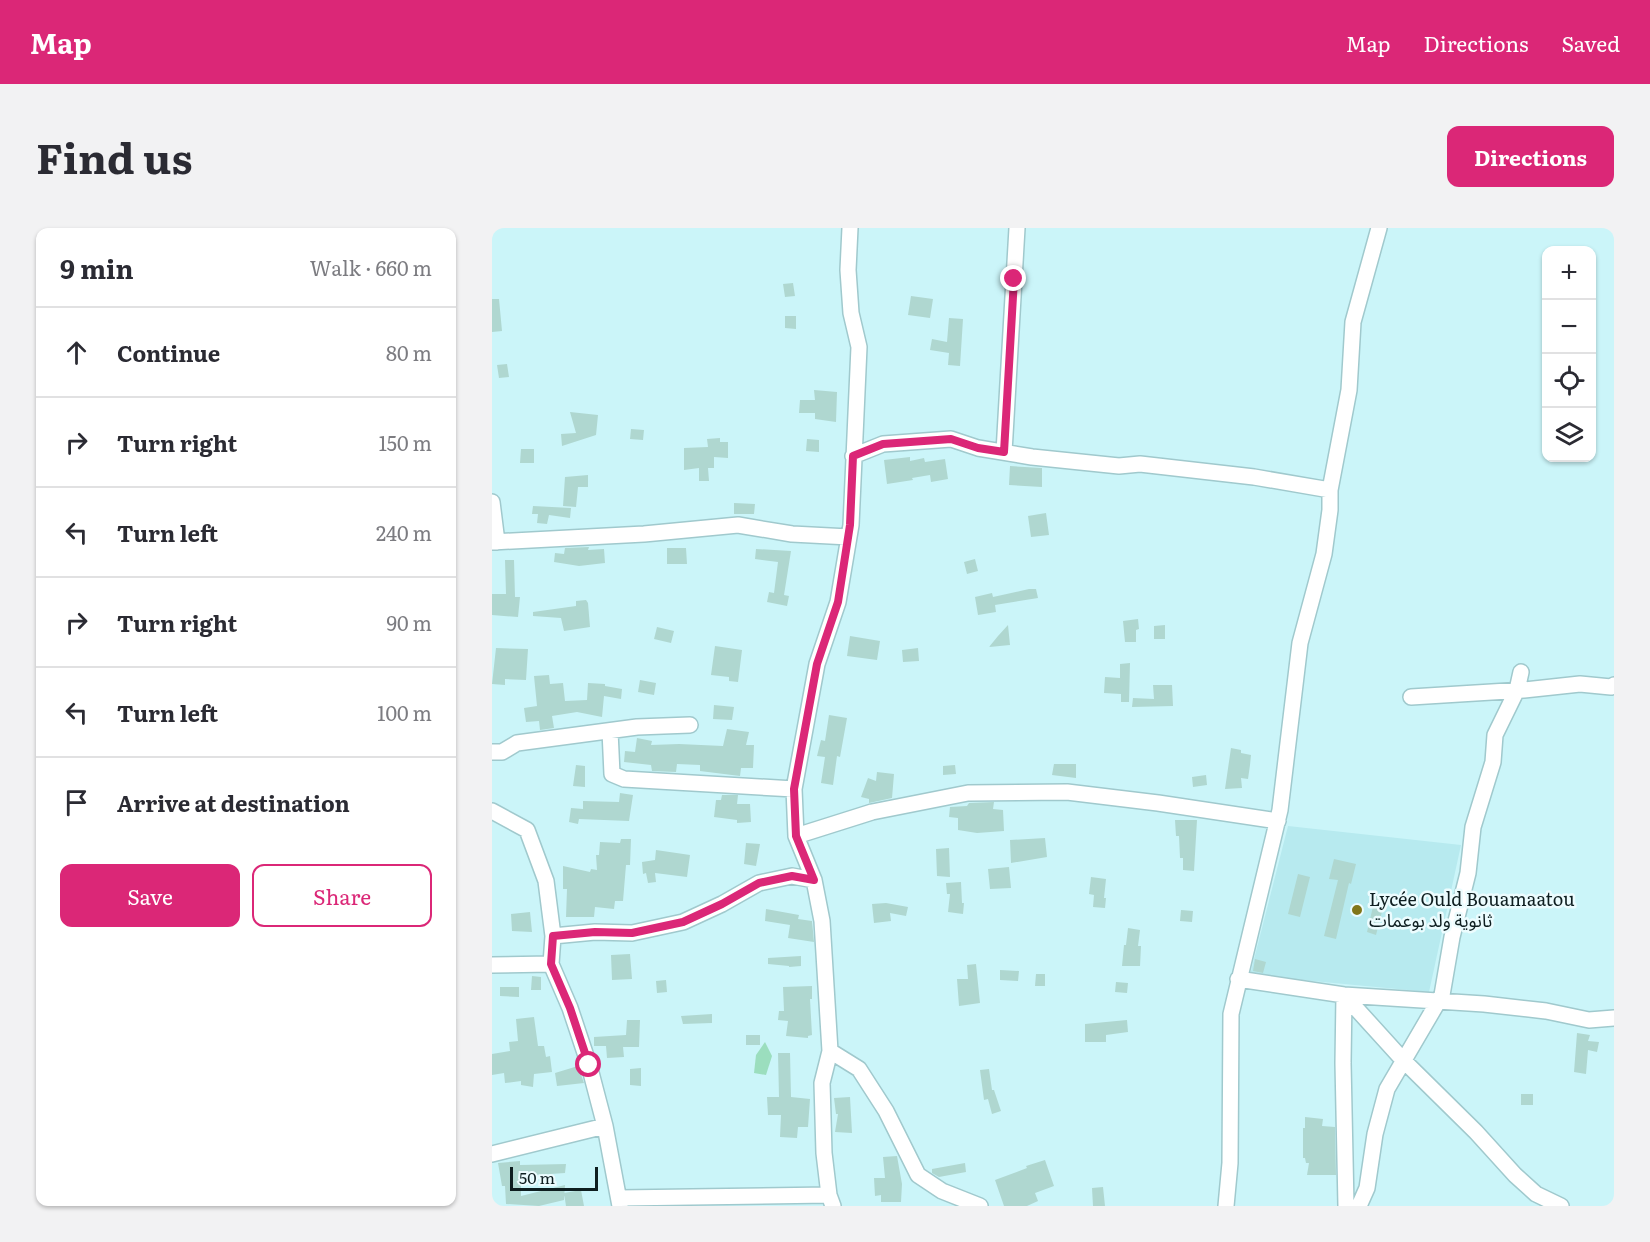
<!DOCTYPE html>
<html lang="en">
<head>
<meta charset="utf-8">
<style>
  body { margin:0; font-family:Literata,"Noto Sans Arabic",serif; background:#f2f2f3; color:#2b2b33 }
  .controls { position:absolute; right:18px; top:18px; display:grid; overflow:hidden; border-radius:12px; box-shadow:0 2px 4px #0004 }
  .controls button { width:54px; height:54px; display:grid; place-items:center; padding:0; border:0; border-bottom:2px solid #e1e1e2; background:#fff; color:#2b2b33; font:30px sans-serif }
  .scale { position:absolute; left:18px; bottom:15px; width:88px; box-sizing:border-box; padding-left:6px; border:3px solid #0e1e20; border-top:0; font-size:16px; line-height:21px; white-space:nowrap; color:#0e1e20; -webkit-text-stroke:4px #ecfcfe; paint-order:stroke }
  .stop { position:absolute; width:18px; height:18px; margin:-14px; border:4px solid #db2777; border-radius:50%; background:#fff }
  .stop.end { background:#db2777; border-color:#fff; box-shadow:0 2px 6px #0008 }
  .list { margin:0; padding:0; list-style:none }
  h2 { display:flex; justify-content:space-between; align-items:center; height:78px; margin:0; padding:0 24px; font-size:26px }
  h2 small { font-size:20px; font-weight:400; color:#7c7c81 }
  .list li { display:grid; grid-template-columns:39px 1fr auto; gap:18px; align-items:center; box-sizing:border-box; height:90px; padding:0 24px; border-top:2px solid #e1e1e2 }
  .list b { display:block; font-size:22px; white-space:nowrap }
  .list em { font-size:20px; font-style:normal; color:#7c7c81 }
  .actions { display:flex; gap:12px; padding:18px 24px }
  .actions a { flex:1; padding:14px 0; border:2px solid #db2777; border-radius:12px; text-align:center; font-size:21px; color:#db2777 }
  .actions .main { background:#db2777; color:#fff }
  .icon { flex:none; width:33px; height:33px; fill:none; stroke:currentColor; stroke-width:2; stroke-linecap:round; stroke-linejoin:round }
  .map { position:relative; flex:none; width:1122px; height:978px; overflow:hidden; border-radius:12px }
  header { display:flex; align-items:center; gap:36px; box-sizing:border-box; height:84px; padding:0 30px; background:#db2777; color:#fff }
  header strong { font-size:28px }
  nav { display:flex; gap:33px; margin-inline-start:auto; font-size:21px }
  .intro { display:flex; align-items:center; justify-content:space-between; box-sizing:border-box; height:144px; padding:0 36px }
  h1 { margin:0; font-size:42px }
  .button { padding:15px 27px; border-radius:12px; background:#db2777; color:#fff; font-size:21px; font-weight:700 }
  main { display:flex; gap:36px; padding:0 36px }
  aside { flex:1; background:#fff; border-radius:12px; box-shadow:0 2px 4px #0004 }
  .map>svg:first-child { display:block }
</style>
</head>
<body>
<header>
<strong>Map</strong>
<nav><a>Map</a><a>Directions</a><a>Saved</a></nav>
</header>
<div class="intro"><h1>Find us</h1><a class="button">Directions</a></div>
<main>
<aside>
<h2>9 min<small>Walk · 660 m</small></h2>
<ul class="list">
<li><svg class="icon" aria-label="ahead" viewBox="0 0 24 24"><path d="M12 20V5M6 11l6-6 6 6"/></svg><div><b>Continue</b></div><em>80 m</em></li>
<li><svg class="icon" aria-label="right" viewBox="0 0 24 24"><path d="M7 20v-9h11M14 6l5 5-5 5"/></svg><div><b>Turn right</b></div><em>150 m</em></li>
<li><svg class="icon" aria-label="left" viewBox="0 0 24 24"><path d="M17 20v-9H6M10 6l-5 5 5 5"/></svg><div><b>Turn left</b></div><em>240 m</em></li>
<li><svg class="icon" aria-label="right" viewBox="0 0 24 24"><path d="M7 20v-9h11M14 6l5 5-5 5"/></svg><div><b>Turn right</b></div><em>90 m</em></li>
<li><svg class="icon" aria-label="left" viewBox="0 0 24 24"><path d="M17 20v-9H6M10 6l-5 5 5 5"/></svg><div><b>Turn left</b></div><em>100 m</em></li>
<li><svg class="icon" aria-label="arrive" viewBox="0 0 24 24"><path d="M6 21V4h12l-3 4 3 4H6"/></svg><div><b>Arrive at destination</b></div></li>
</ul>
<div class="actions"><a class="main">Save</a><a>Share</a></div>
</aside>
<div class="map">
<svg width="1122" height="978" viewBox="0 0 1122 978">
  <rect width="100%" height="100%" fill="#cbf5f9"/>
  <path fill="#b7eaef" d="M796 598 969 617 937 764 758 747Z"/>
  <path fill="#9bdebe" d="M273 814 280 828 274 847 262 845 264 827Z"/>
  <path fill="#afd7d0" d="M301 55 303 68 293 69 291 56Z
    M419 68 441 71 438 90 416 87Z
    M0 71H7L10 103 0 104Z
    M293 88H304V101L293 100Z
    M457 90 471 91 468 138 456 137 457 125 438 122 440 111 455 114Z
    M15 136 17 149 7 150 5 137Z
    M322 162 345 164 344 194 323 191V185H307L308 172H323Z
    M78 184 106 187 104 207 70 218 69 206 84 205Z
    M139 201 152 202 151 212 138 211Z
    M228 210V214H236V230L222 229V240H216L217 253H207V240L192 242V220L216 219 215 211Z
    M315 211 327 212V224L314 223Z
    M29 221H42V235H28Z
    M418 229V233L432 230 433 234 453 231 456 251 439 254 438 247 420 250 421 252 395 256 392 232Z
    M518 238 550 240V259L517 257Z
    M96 247V259H86L84 279 71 278 73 249Z
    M242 275 263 276 262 286H242Z
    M41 278 79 280 78 290 57 287 55 296 45 295 46 286H40Z
    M554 285 557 307 539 309 536 288Z
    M97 319 96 322 112 321 113 335 87 338 62 334 63 325 72 326 73 320Z
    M175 320H194L195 336H175Z
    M264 321 299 323 292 367 297 368 295 378 275 374 277 364 282 365 286 334 263 331Z
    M483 331 486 343 475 346 472 334Z
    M13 332H22L23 369H28L26 389 0 387V366H14Z
    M537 361H544L546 370 503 377 504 384 486 387 483 369 500 365 501 369Z
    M94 372 96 375 98 399 72 403 69 390 41 388V384L84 378V373Z
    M646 391 647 401 644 402V414H633L631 393Z
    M516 397 518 417 497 419 506 408Z
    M673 397V411H662V398Z
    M165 399 182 403 179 415 162 411Z
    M358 408 388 413 385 432 355 428Z
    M223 418 250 422 246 454 237 453V449L219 447Z
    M4 420 36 421 34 452 13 451V457L0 456Z
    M426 420 427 433 411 434 410 422Z
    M638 435 637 474H629V466L612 465 613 449 628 450V436Z
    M57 447 58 456 71 455 73 473 95 472 96 455 113 456V458L130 461 129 471 112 468 110 489 85 484 60 488 62 500 48 502 47 493 34 494 32 480 45 478 42 448Z
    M148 452 164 455 162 467 146 464Z
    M661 457H680L681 478 640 479 641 470 662 471Z
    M222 477 242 479 240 492 221 491Z
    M337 487 355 490 348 529 345 528 341 557 329 555 333 529 325 528 329 512 333 513Z
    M235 501 257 504 254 517H262L261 540H249L248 548 208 543V537L185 536 184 544 160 543 159 537 132 534 133 523 143 524 145 510 160 513 159 517 187 516 231 518Z
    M739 520 749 522V525L759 527 758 537 756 551 749 550 750 560 733 561Z
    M562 536H584V550L560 547Z
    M84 537 93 538V559L81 558Z
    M463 537 464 546 451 547V538Z
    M385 544 402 546 400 570 377 575V571L369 569 376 550 384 553Z
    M714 547 715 557 701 559 700 549Z
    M128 565 141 567 137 593 87 591 86 596 77 594 79 580 91 581V573L127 574Z
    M230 567H246L245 576H258L259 594 245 595V592L222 589 224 572H229Z
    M502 574 501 581 511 582 512 603 485 605 466 602V590L457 589 458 579 475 578 477 575Z
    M683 592H705L702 643 691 642V630H688L687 608H684Z
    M553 610 555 629 519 635 518 612Z
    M129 611H139L138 637H134L131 673H123L122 681 103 679 102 689H74L75 661H71V638L98 644 99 641 105 642 104 627H107L108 614 128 615Z
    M254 615 268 616 264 638 252 636Z
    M457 620 458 649 445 648 444 621Z
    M164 622 198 627 195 649 163 645 164 654 156 655 154 645 151 646 150 634 163 632Z
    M842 631 864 636 859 656 857 655 844 711 832 708 846 652 837 651Z
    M517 639 519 660 498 661 496 641Z
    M806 646 818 649 808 689 796 686Z
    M599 649 614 651 612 670H614L613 680 601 679 602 667 597 666Z
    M469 654 470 675H472L471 686 456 684 458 666H455L454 655Z
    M884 666 894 668 884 707 875 704Z
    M394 675 416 679 414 688 398 685 399 693 382 695 380 676Z
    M274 681 307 687 306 691 320 693 322 714 296 710 298 697 273 693Z
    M689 682 701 683 700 694 688 693Z
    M38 684 40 704 20 703 19 686Z
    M636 700 648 702 646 718H649L648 738H630L632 717H634Z
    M138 726 140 751 120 752 119 727Z
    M309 728V738L297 739V738L276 736V730Z
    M763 731 774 734 771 745 761 743Z
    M484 736 488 775 467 778 465 751H476L475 737Z
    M508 742 527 743 526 753 508 752Z
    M544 746H553V758H543Z
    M40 748 49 749V762H39Z
    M174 752 175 764 165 765 164 753Z
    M624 754 636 755 635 765 623 764Z
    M320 758V771H318L320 807 316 808V810L294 808 296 793 286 792 287 783H292L291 759Z
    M8 759H27V769L8 768Z
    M220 786V795L191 796 189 788Z
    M42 789 46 818H52L54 829 58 828 60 844 42 846 41 859 29 857V853L13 855 12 845 0 847V826L18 823 17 814 26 813 24 791Z
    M135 792H148L147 819H131L132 829 115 830 114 818H102V809L134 807Z
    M635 792 636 804 614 807V814H593V796Z
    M1085 805 1098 807 1096 813 1107 814 1105 824 1096 822 1094 846 1082 844Z
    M254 807H268V817H254Z
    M286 825H298L299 869 318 871 316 899H306L305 910 288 909 289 887H276L275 869H287Z
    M86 838 92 855 65 858 63 845Z
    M149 840V858L138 857V841Z
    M497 841 500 862H502L509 883 500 886 496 871 492 872 488 842Z
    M1029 866H1041V877H1029Z
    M358 869 360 905 343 904 346 886H344L342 870Z
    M813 889 831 891 830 898 843 899 844 947H815L817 935H814L813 930H811V900H813Z
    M405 928 410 956 409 974H389V967L383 968 382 950H393L391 929Z
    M553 932 562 958 543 965 546 973 535 978H512L503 952 535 940 534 938Z
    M28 933V937L74 936 73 945 29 948V968L73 957 72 972 47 978 14 976 13 958H10L6 935Z
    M473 935 474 944 447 949 440 945V941Z
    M611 959 613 978H601L600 960Z
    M89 962 92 978H74L72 965Z"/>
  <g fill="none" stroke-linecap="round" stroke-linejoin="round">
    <g stroke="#a0c9cd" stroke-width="18">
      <path id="minor" d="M512 224 525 0
        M361 228 391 216 459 211 486 220 540 229 627 238 648 236 762 249 838 262
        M0 274 5 314
        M0 314 152 306 246 297 300 306 357 309
        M919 469 1032 462 1088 456 1119 459 1122 457
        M118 503 120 546 132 551 302 561
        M0 524H10L25 515 145 499 198 497
        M0 583 35 602 54 653 61 708 59 736 78 780 97 837 113 898 128 978
        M304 608 380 584 476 565 575 564 666 575 786 593
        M61 708 103 704 140 705 191 694 230 676 267 655 300 648 322 652
        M0 737 59 736
        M746 751 852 767 992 776 1054 783 1097 792 1122 790
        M852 767 911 832 984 904 1023 947 1044 966 1069 978
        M852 767 851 835 854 978
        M338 823 367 841 394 883 426 947 450 963 488 978
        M0 926 113 898
        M127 970 337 967
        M341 978 337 967 332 925 330 855 338 823 330 693 322 652 304 608 302 561 325 436 346 374 359 297 367 119 359 85 356 42 358 0
        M734 978 738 935 739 786 788 582 808 415 832 326 838 282V262L857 162 861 94 887 0
        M867 978 875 960 883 906 895 861 950 767 960 709 976 645 981 599 1001 534 1003 507 1025 462 1029 444"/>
    </g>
    <use href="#minor" stroke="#fff" stroke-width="15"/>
  </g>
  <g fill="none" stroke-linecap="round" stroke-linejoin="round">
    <path stroke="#db2777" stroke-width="8" d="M97 837 78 780 59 736 61 708 103 704 140 705 191 694 230 676 267 655 300 648 322 652 304 608 302 561 325 436 346 374 358 297 361 228 391 216 459 211 486 220 512 224 522 51"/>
  </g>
  <circle fill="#817619" stroke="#ecfcfe" stroke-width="2" cx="865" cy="682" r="6"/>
  <g text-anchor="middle" stroke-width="5" stroke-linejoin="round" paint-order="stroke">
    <g font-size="18" fill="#0e1e20" stroke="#ecfcfe" text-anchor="start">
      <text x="877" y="678">Lycée Ould Bouamaatou<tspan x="877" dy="21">ثانوية ولد بوعمات</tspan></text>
    </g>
  </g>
</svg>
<div class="controls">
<button>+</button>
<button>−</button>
<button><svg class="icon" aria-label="locate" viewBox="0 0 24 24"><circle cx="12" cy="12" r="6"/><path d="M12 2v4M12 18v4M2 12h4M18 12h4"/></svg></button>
<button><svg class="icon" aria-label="layers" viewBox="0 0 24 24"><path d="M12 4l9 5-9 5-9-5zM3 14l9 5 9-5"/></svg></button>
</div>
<div class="scale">50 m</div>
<div class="stop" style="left:97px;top:837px"></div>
<div class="stop end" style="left:522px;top:51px"></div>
</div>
</main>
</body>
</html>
